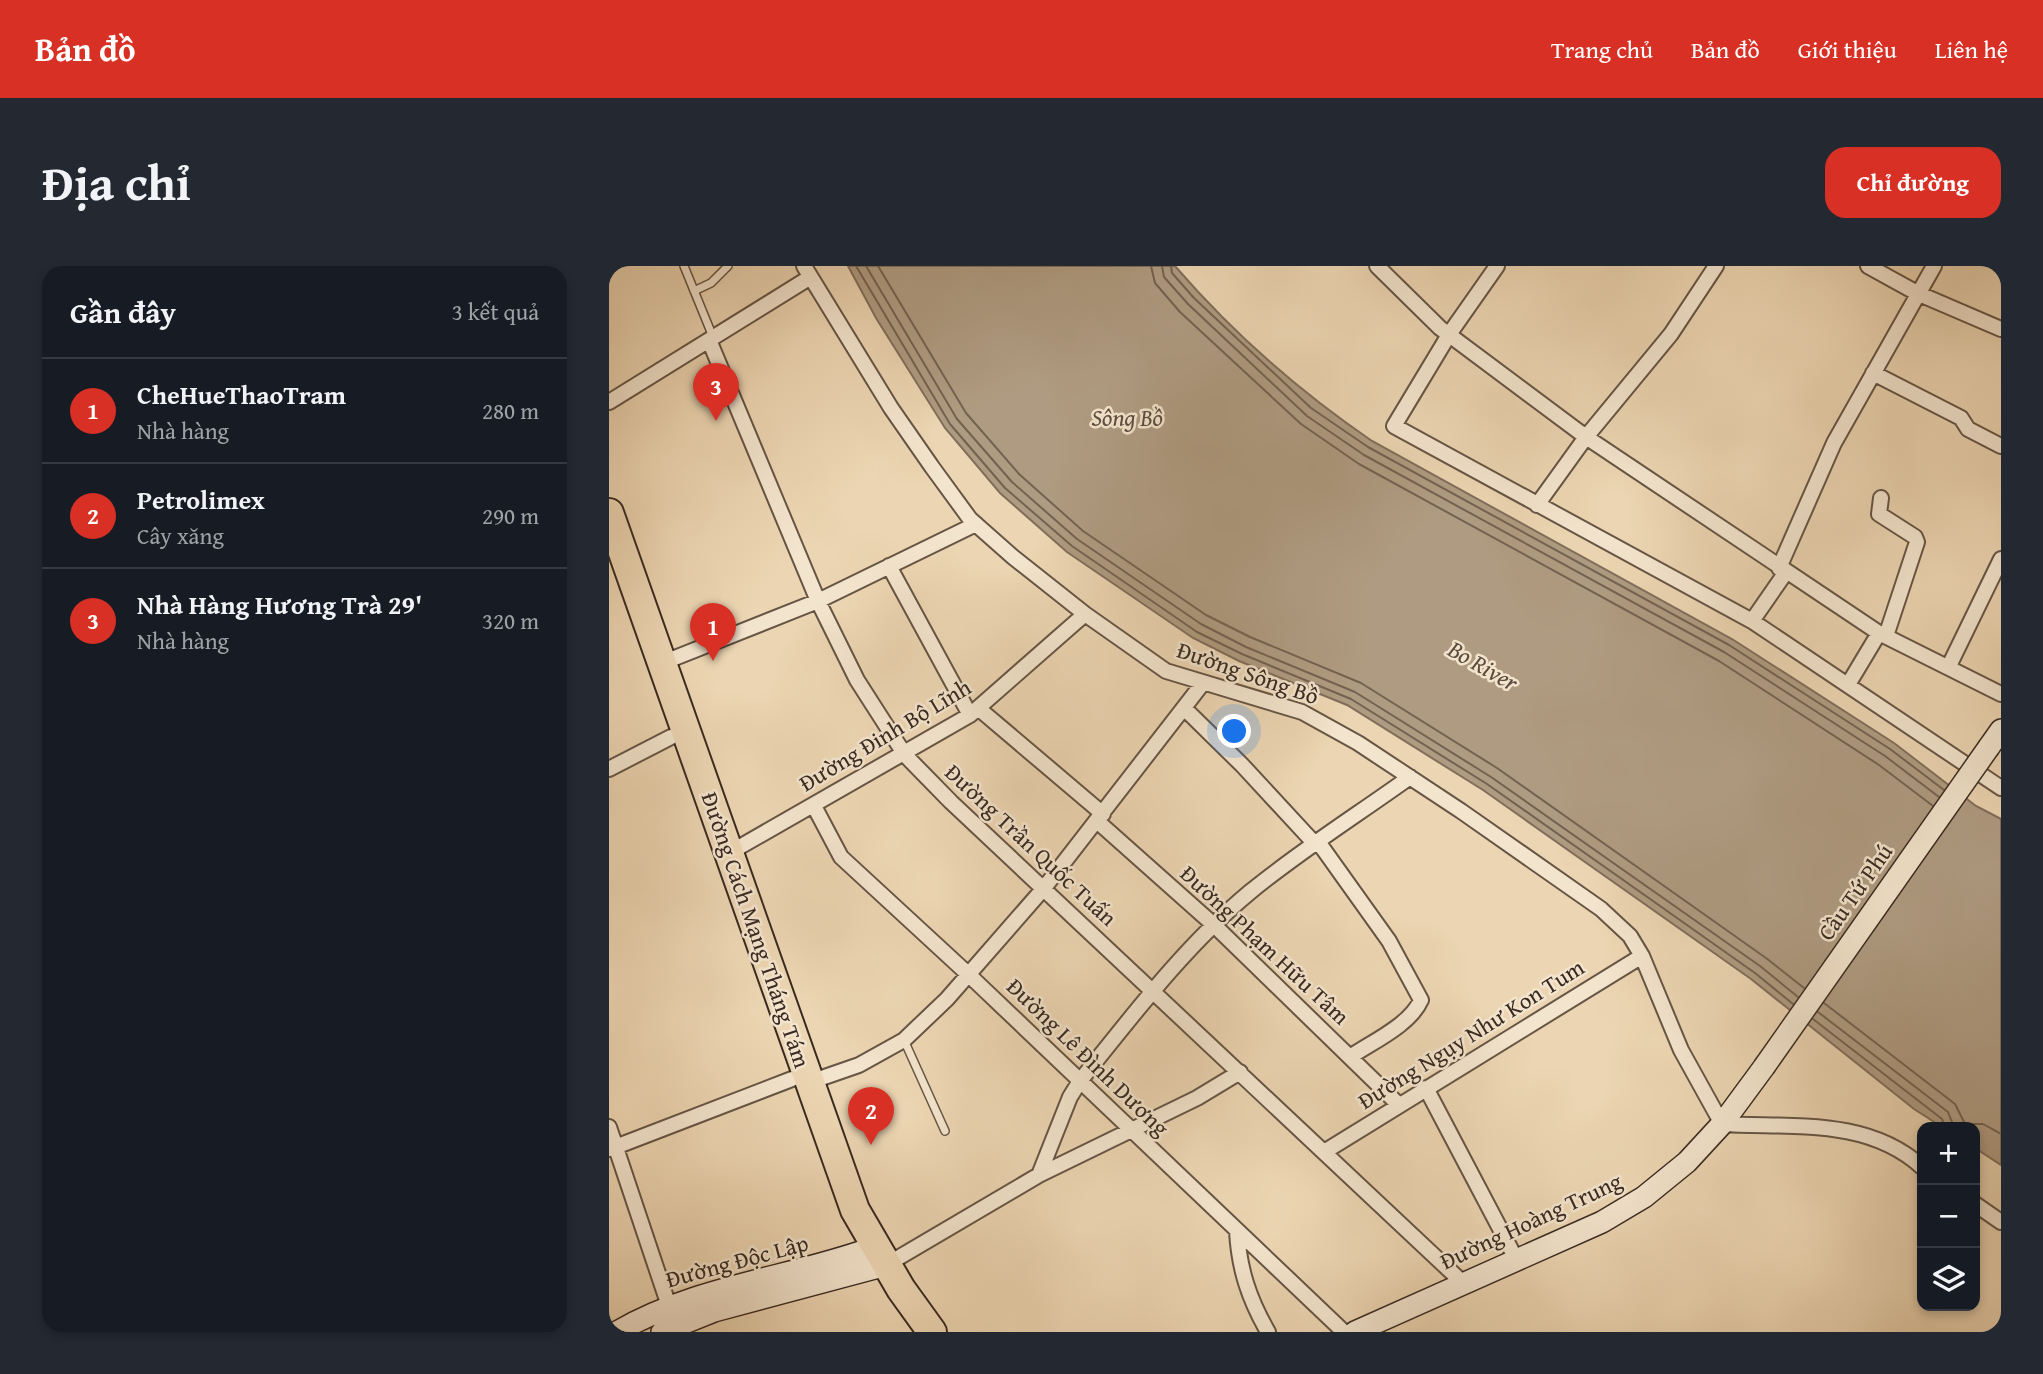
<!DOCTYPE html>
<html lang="vi">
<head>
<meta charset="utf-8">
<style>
  body { margin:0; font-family:"Gentium Book Plus",serif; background:#242831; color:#f1f3f6 }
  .controls { position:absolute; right:21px; bottom:21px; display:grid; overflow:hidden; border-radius:14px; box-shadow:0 4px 10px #0003 }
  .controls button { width:63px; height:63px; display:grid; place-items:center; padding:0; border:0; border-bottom:2px solid #363941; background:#171b24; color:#f1f3f6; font:35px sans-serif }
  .you { position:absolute; left:626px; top:466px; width:24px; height:24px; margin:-18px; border:5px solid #fff; border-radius:50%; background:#1a73e8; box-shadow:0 0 0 10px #1a73e833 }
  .badge { display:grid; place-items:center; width:46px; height:46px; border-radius:50%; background:#d93025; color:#fff; font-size:23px; font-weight:700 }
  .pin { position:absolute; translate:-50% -58px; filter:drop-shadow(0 2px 4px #0008) }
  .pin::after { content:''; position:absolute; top:37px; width:24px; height:21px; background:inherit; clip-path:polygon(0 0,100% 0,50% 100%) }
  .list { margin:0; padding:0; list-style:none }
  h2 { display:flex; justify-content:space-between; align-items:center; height:91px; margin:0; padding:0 28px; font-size:30px }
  h2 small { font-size:23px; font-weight:400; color:#9ea1a6 }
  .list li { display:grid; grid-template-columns:46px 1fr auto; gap:21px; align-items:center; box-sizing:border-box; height:105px; padding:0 28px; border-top:2px solid #363941 }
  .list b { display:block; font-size:26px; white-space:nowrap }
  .list p { margin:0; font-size:23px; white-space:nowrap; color:#9ea1a6 }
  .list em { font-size:23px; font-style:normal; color:#9ea1a6 }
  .icon { flex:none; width:38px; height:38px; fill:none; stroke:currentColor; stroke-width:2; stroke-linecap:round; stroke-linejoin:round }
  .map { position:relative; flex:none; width:1392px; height:1066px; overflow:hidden; border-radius:21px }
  header { display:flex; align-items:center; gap:42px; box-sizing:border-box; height:98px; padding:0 35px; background:#d93025; color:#fff }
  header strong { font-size:33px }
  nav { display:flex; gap:38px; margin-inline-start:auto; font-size:24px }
  .intro { display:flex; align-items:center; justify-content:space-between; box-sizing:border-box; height:168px; padding:0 42px }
  h1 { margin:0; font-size:49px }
  .button { padding:18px 32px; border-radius:21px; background:#d93025; color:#fff; font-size:24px; font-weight:700 }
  main { display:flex; gap:42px; padding:0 42px }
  aside { flex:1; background:#171b24; border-radius:21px; box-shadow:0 4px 10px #0003 }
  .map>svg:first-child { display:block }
</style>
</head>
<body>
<header>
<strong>Bản đồ</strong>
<nav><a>Trang chủ</a><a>Bản đồ</a><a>Giới thiệu</a><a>Liên hệ</a></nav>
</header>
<div class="intro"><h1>Địa chỉ</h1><a class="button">Chỉ đường</a></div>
<main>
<aside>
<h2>Gần đây<small>3 kết quả</small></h2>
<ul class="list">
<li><span class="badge">1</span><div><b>CheHueThaoTram</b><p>Nhà hàng</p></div><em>280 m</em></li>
<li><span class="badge">2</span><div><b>Petrolimex</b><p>Cây xăng</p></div><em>290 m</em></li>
<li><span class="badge">3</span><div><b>Nhà Hàng Hương Trà 29'</b><p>Nhà hàng</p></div><em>320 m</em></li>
</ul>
</aside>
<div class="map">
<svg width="1392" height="1066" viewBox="0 0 1392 1066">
  <rect width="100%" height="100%" fill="#ecd5b2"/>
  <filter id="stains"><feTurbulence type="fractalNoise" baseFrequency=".00286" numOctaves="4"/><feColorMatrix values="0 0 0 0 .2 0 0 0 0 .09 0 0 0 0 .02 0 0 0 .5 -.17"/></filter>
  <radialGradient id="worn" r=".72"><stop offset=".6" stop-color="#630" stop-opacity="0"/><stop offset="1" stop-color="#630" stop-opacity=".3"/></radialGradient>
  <path fill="#af9b81" stroke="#806e5b" stroke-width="2" d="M239 0H566C623 66 691 126 763 175L1123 373 1285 477 1367 540 1392 553V899L1366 882V861H1333L1305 843 1142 713 874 524 738 439 630 395 584 372 458 286 391 227 336 162 267 52Z"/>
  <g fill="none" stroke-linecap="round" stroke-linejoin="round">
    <path stroke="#746251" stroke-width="2" d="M247 0 341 158 396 222 463 280 588 366 633 388 742 433 878 518 1146 707 1184 738
      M257 0 348 153 403 216 468 273 592 358 637 381 746 426 882 511 1151 700 1189 731
      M269 0 357 147 410 208 474 265 597 349 641 371 752 417 888 502 1157 692 1195 722
      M542 0 546 17 571 46 692 158 750 198 1110 395 1270 499 1324 540
      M553 0 555 11 579 38 698 150 755 189 1115 386 1276 490 1330 531
      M562 0 563 7 585 32 702 142 759 181 1120 379 1281 483 1335 524
      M1215 737 1346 838 1356 858H1374L1392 868
      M1209 746 1339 846 1345 861
      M1204 753 1333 853 1336 861"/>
    <g stroke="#665545" stroke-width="10">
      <path id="lane" d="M75 0 104 71
        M85 25 102 17 119 0
        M295 774 336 865"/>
    </g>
    <g stroke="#665545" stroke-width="18">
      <path id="street" d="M195 0 282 142 323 201 361 253 404 291 476 348 557 405 693 446 749 477 852 545 992 643 1021 670 1033 690 1072 784 1113 858C1182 862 1258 851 1313 901
        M768 0 831 62 977 171 1270 367 1392 428
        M888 0 841 67 785 160 1143 355 1392 522
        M1259 0 1308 27 1392 63
        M100 74 209 335 248 414 296 489 342 536 853 1016
        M1264 107 1352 152 1359 163 1392 180
        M0 136 200 12
        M1272 232 1270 248 1306 271 1308 276 1277 370
        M928 239 977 171 1062 68 1107 0
        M280 300 361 449
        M1170 302 1225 177 1325 0
        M1143 355 1177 306
        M53 397 209 335 367 258
        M1340 400 1392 293
        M1240 417 1270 367
        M369 442 494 548
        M575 442 633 499 707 579
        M0 503 62 471
        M205 540 232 591 360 709 735 1066
        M488 555 606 660 790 839
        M710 577 780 675 812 734C801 759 763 776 741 791
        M120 587 361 449 476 348
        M201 816 250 799 295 774 338 733 435 622 594 417
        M817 822 907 993
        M0 861 63 1049
        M1 883 183 813
        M715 886 1033 690
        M430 909 461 831 471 815C524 749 576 680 641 626 691 585 748 549 801 511
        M1366 938 1392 956
        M628 965C630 1003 640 1033 659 1066
        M277 999 430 909 588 832 631 806"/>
    </g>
    <g stroke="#392a21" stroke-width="24">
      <path id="secondary" d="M1380 481 1392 464
        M8 1066C87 1020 181 1012 266 981
        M53 1066 105 1045 277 999
        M746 1066 993 956 1035 931 1078 896 1113 858 1155 801"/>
    </g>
    <g stroke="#392a21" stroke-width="32">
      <path id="highway" d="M0 247 246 944 292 1023 323 1066"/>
    </g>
    <use href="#lane" stroke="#f3e4cd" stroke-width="7"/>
    <use href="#street" stroke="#f3e4cd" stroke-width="14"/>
    <use href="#secondary" stroke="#f3e4cd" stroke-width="21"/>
    <use href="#highway" stroke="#ecd5b2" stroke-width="28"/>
    <g stroke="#392a21" stroke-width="24" stroke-linecap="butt">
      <path id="secondary-bridge" d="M1155 801 1380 481"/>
    </g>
    <use href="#secondary-bridge" stroke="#f3e4cd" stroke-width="21"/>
  </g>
  <g text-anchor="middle" stroke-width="5" stroke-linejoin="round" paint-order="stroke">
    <g font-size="23" fill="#392a21" stroke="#f3e4cd">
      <text transform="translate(639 407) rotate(19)" y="8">Đường Sông Bồ</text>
      <text transform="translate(276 469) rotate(-31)" y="8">Đường Đinh Bộ Lĩnh</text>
      <text transform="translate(422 579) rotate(43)" y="8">Đường Trần Quốc Tuấn</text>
      <text transform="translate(1246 626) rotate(-55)" y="8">Cầu Tứ Phú</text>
      <text transform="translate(147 664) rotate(71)" y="8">Đường Cách Mạng Tháng Tám</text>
      <text transform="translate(656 679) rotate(43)" y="8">Đường Phạm Hữu Tâm</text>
      <text transform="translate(862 768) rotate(-32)" y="8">Đường Ngụy Như Kon Tum</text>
      <text transform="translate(479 791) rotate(44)" y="8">Đường Lê Đình Dương</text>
      <text transform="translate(922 955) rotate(-25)" y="8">Đường Hoàng Trung</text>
      <text transform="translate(128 995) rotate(-15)" y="8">Đường Độc Lập</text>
    </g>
    <g font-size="24" font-style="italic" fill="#5c4c3e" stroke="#f3e4cd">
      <text x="518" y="160">Sông Bồ</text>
      <text transform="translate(874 400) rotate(30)" y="8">Bo River</text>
    </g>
  </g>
  <rect width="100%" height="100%" filter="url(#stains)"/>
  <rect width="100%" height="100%" fill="url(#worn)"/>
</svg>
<div class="controls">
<button>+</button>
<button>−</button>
<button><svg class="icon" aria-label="layers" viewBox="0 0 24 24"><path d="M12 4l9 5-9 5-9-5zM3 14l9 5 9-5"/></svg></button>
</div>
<div class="you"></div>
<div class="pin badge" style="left:104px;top:395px">1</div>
<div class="pin badge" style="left:262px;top:879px">2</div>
<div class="pin badge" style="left:107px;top:155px">3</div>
</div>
</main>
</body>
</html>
